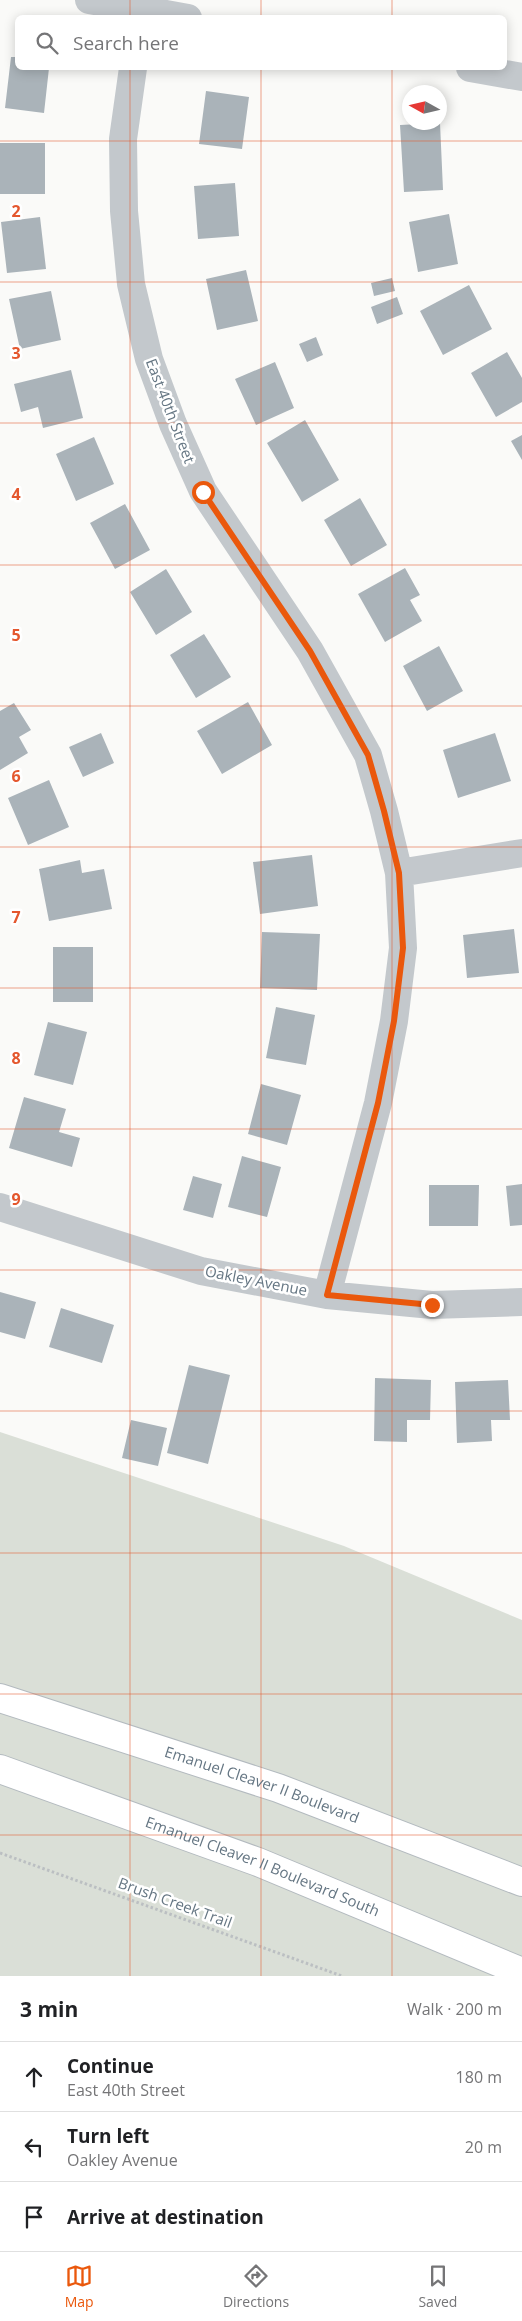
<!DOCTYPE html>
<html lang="en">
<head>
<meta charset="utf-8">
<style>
  body { margin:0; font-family:"Open Sans",sans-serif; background:#f2f2f2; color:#202124 }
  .compass { position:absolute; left:402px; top:85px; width:45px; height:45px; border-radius:50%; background:#fff; box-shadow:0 2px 12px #0003; rotate:278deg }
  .stop { position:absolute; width:15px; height:15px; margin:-11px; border:4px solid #ea580c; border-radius:50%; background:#fff }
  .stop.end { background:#ea580c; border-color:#fff; box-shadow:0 1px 5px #0008 }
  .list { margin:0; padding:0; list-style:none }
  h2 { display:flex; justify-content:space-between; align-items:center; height:65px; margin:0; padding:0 20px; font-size:21px }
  h2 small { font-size:16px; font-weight:400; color:#757577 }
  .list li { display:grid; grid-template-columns:32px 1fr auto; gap:15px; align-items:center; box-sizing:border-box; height:70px; padding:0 20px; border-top:1px solid #e0e0e0 }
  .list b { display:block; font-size:19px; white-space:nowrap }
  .list p { margin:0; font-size:16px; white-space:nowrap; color:#757577 }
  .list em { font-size:16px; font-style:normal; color:#757577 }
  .icon { flex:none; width:28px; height:28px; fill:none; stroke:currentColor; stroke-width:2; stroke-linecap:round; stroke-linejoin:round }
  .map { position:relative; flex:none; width:522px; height:1976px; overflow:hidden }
  .search { position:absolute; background:#fff; box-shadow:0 2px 12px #0003; left:15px; right:15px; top:15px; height:55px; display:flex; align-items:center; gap:12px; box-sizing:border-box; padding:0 18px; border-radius:8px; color:#757577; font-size:19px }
  .sheet { height:275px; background:#fff }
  nav { display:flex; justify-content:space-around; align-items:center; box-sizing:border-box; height:70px; border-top:1px solid #e0e0e0; background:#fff; font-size:14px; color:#757577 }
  nav a { display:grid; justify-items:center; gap:2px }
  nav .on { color:#ea580c }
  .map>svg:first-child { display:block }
</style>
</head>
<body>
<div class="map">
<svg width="522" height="1976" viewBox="0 0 522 1976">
  <rect width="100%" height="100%" fill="#fafaf8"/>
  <path fill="#dadfd7" d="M0 1432 344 1546 522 1620V1976H0Z"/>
  <path fill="#aab3b9" d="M11 57H18V68H49L44 113 5 108Z
    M206 91 249 97 242 149 199 144Z
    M440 123 443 190 404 192 400 125Z
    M0 143H45V194H0Z
    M235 183 239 236 198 239 194 186Z
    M449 214 458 264 418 272 409 222Z
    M40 217 46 269 7 273 1 222Z
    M246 270 258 321 217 330 206 279Z
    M392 278 395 291 374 296 371 283Z
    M469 285 492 329 443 355 420 311Z
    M51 291 61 340 20 349 9 299Z
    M397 297 403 314 377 324 371 307Z
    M316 337 323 355 307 362 299 344Z
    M507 352 522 378V402L496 417 471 373Z
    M275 362 294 408 256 425 235 379Z
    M71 370 83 418 43 428 38 407 21 412 14 384Z
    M305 420 339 480 302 502 267 443Z
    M522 435V460L511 441Z
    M94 437 114 484 76 501 56 454Z
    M360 498 387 545 351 566 324 520Z
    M125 504 150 550 115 569 90 523Z
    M405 568 420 595 410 600 422 621 385 642 358 594Z
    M166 569 192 612 156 635 130 592Z
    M204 634 231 677 196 698 170 655Z
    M439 646 463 691 427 711 403 666Z
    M248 702 272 745 222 774 197 731Z
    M14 703 31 730 19 737 28 753 0 770V711Z
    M101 733 114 763 83 777 69 747Z
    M495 733 511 781 458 798 443 750Z
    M49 780 69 827 28 845 8 798Z
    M312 855 318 906 260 914 253 862Z
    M80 860 82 873 104 869 112 909 49 921 39 869Z
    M514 929 519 973 467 978 463 935Z
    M262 932 320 934 317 990 260 988Z
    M53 947H93V1002H53Z
    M276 1007 315 1015 306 1065 266 1058Z
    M48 1022 87 1032 73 1085 34 1075Z
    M261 1084 301 1095 287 1145 248 1134Z
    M24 1097 66 1109 59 1132 80 1138 72 1167 9 1148Z
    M242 1156 281 1167 267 1217 228 1207Z
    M193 1176 222 1184 213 1218 183 1210Z
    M522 1184V1225L510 1226 506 1186Z
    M429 1185H479L478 1226H429Z
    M0 1292 36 1302 25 1339 0 1332Z
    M61 1308 114 1325 102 1363 49 1347Z
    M189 1365 230 1375 208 1464 167 1453Z
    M375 1378 431 1380 430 1420H407V1442L374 1441Z
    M508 1380 510 1420H491L492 1441 457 1443 455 1382Z
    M131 1420 167 1428 158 1466 122 1458Z"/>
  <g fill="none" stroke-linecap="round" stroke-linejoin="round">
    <g stroke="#b3babf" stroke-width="30">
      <g id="secondary">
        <path id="s1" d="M0 1698 278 1788 522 1882"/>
        <path id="s2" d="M0 1769 258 1862 522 1972"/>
      </g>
    </g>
    <path stroke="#bbbfc2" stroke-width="3" stroke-dasharray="2.5 2.5" stroke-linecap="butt" d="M0 1853 342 1976"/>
    <path stroke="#c3c8cc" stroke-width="28" d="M89 0 188 18
      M133 68 123 139 124 211 131 284 149 359 173 424 203 491 310 651 368 755 384 811 399 873 403 948 394 1021 378 1103 327 1295
      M470 68 522 77
      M399 873 522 853
      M0 1207 201 1271 327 1295 432 1305 522 1302"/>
    <use href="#secondary" stroke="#fff" stroke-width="28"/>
  </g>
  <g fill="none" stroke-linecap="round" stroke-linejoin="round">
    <path stroke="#ea580c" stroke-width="6" d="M203 492 310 651 368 755 384 811 399 873 403 948 394 1021 378 1103 327 1295 432 1305"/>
  </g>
  <path fill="none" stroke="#e4572e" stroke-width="1" stroke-opacity="0.55" d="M130 0V18M261 0V18M392 0V18M130 68V1976M261 68V1976M392 68V1976M0 141H522M0 282H522M0 423H522M0 565H522M0 706H522M0 847H522M0 988H522M0 1129H522M0 1270H522M0 1411H522M0 1553H522M0 1694H522M0 1835H522"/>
  <g text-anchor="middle" stroke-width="5" stroke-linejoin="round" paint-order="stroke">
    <g font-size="15" fill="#657683" stroke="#fff">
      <text transform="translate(170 411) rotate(69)" y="5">East 40th Street</text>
      <text transform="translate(256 1281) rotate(11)" y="5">Oakley Avenue</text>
      <text dy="5" stroke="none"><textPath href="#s1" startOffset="276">Emanuel Cleaver II Boulevard</textPath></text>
      <text dy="5" stroke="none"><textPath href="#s2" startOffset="280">Emanuel Cleaver II Boulevard South</textPath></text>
      <text transform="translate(175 1903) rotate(20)" y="5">Brush Creek Trail</text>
    </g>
  </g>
  <g font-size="16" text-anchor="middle" font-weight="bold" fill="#e4572e" stroke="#fff" stroke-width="5" stroke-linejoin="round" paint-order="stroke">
    <text x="16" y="217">2</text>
    <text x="16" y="359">3</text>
    <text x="16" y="500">4</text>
    <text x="16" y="641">5</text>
    <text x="16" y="782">6</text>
    <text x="16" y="923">7</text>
    <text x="16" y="1064">8</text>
    <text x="16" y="1205">9</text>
  </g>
</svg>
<svg class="compass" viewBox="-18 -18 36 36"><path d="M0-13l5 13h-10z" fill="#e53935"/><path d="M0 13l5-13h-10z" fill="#757577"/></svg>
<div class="stop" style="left:203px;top:492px"></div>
<div class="stop end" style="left:432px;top:1305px"></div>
<div class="search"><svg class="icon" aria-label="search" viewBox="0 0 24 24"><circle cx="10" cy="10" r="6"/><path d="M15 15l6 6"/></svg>Search here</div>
</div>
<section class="sheet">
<h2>3 min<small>Walk · 200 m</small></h2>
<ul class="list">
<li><svg class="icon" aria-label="ahead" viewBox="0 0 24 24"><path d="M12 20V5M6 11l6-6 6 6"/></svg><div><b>Continue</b><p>East 40th Street</p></div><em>180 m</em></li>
<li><svg class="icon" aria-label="left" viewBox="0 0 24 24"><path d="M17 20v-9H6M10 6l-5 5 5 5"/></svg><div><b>Turn left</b><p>Oakley Avenue</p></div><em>20 m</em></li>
<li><svg class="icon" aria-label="arrive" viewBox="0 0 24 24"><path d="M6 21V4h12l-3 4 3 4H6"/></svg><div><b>Arrive at destination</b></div></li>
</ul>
</section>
<nav>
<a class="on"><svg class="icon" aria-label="map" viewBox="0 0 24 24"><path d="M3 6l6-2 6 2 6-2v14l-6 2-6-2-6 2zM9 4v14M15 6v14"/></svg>Map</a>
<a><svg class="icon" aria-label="directions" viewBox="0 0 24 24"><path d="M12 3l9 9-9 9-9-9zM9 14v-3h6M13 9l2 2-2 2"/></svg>Directions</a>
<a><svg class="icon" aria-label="saved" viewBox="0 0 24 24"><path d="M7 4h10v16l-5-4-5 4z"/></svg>Saved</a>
</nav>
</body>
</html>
